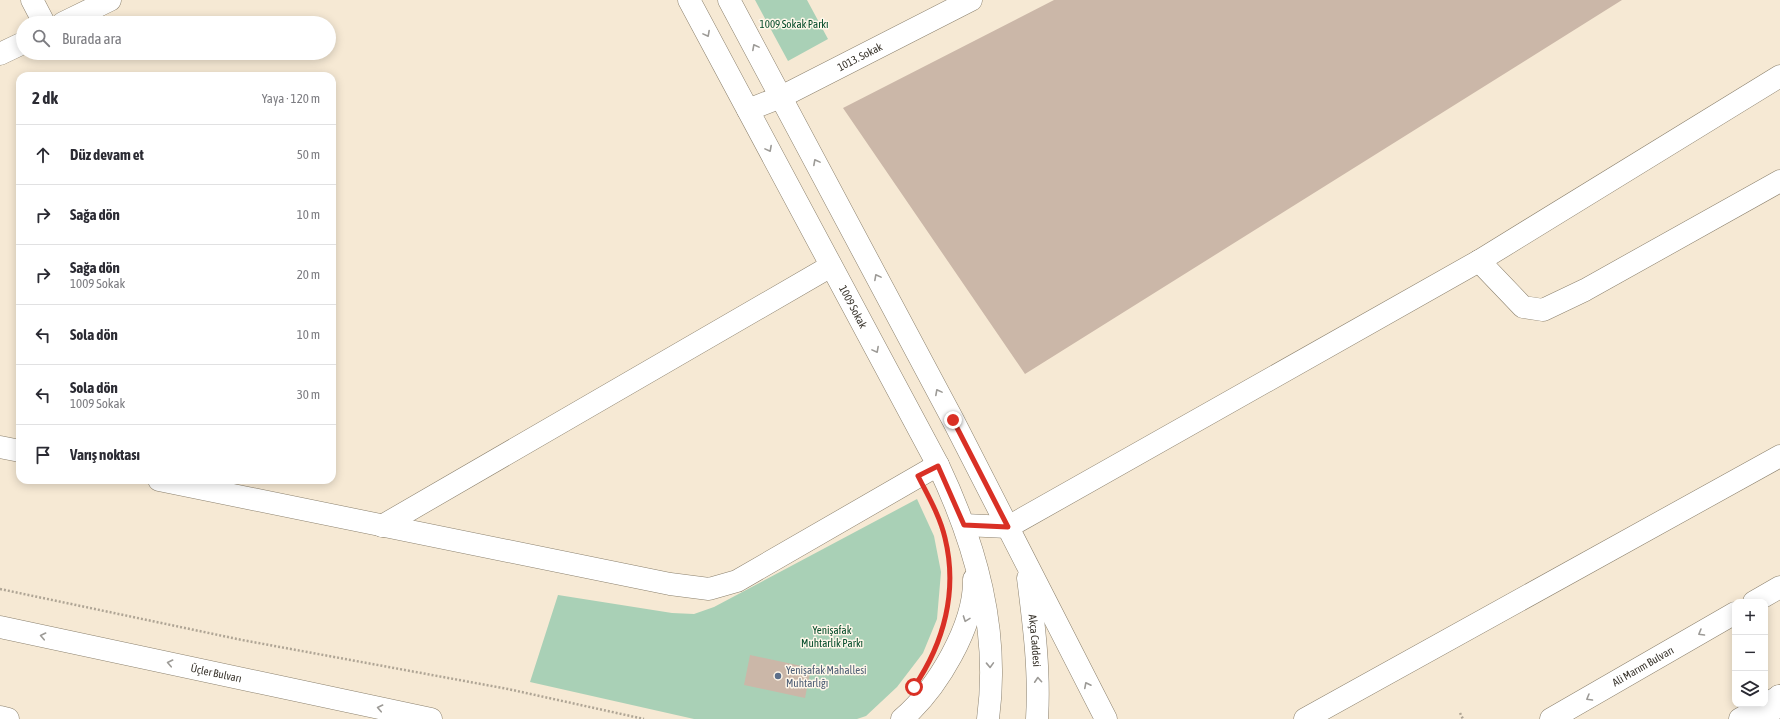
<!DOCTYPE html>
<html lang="tr">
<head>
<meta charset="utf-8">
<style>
  body { margin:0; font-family:"Asap Condensed",sans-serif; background:#f7f7f7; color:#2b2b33 }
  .controls { position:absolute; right:12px; bottom:12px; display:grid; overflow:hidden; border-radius:8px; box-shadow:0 2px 10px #0003 }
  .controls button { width:36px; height:36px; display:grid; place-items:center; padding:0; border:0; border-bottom:1px solid #e1e1e2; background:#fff; color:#2b2b33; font:20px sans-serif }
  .stop { position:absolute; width:12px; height:12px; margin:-9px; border:3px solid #d93025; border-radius:50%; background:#fff }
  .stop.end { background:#d93025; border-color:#fff; box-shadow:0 1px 4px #0008 }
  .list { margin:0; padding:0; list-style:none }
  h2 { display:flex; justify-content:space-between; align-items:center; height:52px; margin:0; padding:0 16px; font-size:17px }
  h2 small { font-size:13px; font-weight:400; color:#7c7c81 }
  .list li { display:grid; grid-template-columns:26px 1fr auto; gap:12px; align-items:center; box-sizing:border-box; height:60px; padding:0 16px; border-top:1px solid #e1e1e2 }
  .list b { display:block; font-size:15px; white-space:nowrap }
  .list p { margin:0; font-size:13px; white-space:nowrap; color:#7c7c81 }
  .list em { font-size:13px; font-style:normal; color:#7c7c81 }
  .icon { flex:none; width:22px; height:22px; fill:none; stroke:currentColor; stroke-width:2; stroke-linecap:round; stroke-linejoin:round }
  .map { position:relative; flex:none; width:1780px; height:719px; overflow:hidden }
  .search { position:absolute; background:#fff; box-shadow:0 2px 10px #0003; left:16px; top:16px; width:320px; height:44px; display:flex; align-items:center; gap:10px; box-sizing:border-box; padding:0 14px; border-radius:22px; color:#7c7c81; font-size:15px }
  .panel { position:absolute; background:#fff; box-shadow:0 2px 10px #0003; left:16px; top:72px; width:320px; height:412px; border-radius:12px }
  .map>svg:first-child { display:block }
</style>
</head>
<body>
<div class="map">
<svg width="1780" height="719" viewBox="0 0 1780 719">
  <rect width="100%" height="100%" fill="#f6e9d4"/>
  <path fill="#a9d0b6" d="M755 0H807L828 39 788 61Z
    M917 499 934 536 941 572 937 619 923 653 897 687 866 716 857 719H694L530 682 558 595 672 613 694 614 714 607Z"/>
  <path fill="#cbb7a8" d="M1054 0H1622L1025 374 843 108Z
    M750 655 811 668 805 698 744 685Z"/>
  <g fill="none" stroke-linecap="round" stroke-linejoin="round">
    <g stroke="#8b806d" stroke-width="23">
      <g id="minor">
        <path d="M32 0 44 23"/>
        <path id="s1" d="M689 0 938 465C976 545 1000 630 988 719"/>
        <path d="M729 0 953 420 1106 719"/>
        <path d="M63 23 110 0"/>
        <path d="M0 54 23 43"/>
        <path id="s2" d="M748 110 781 97 971 0"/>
        <path d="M1479 261 1523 307 1543 310 1585 290 1780 181"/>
        <path d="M0 447 20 451"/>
        <path d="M159 480 670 584 709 589 737 581 938 465"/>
        <path d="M964 525 1008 527 1479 261 1780 76"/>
        <path d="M382 526 831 266"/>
        <path id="s3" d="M1028 578C1034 625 1040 672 1037 719"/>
        <path d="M902 719C937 689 975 626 974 579"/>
        <path d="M1305 719 1780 456"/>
        <path d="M1767 719 1779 696"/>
      </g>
    </g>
    <g stroke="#8b806d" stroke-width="23">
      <g id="major">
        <path d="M1754 602 1780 587"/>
        <path id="s4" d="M0 627 431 719"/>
        <path d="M0 717 8 719"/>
        <path id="s5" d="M1551 719 1735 613"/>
        <path d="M1740 719 1780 696"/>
      </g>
    </g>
    <path stroke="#afa595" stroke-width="2.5" stroke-dasharray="2 2" stroke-linecap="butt" d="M0 589 242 640 508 689 644 719
      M1460 713 1463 719"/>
    <use href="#minor" stroke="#fff" stroke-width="22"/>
    <use href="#major" stroke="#fff" stroke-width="22"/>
  </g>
  <defs><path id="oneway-chevron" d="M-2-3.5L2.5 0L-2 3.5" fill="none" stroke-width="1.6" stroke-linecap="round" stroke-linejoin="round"/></defs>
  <g stroke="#9c9a96">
    <use href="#oneway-chevron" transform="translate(707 34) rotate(62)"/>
    <use href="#oneway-chevron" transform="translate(755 47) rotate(-118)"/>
    <use href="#oneway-chevron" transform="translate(769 149) rotate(62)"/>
    <use href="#oneway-chevron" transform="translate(816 162) rotate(-118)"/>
    <use href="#oneway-chevron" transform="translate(877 277) rotate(-118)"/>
    <use href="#oneway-chevron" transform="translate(876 350) rotate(62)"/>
    <use href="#oneway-chevron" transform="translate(938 392) rotate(-118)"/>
    <use href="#oneway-chevron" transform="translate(966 619) rotate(110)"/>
    <use href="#oneway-chevron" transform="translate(1701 633) rotate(150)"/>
    <use href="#oneway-chevron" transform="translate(43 636) rotate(-168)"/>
    <use href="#oneway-chevron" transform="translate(170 663) rotate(-168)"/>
    <use href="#oneway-chevron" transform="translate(990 665) rotate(88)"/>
    <use href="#oneway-chevron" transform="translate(1038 680) rotate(-94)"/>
    <use href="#oneway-chevron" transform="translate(1087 685) rotate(-117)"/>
    <use href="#oneway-chevron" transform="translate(1589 698) rotate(150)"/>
    <use href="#oneway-chevron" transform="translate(380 708) rotate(-168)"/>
  </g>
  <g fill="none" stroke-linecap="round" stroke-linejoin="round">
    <path stroke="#d93025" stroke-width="5" d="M914 687C944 643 958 591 945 538 940 516 928 496 918 476L938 466 964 525 1008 527 953 420"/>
  </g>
  <circle fill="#5c6f8a" stroke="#fff7ea" stroke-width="1.5" cx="778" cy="676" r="4"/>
  <g text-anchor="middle" stroke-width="3" stroke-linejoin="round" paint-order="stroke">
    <g font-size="11" fill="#044b29" stroke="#fff7ea">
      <text x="794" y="28">1009 Sokak Parkı</text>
      <text x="832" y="634">Yenişafak<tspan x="832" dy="13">Muhtarlık Parkı</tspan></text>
    </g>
    <g font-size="11" fill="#3a352d" stroke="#fff7ea">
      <text dy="4" stroke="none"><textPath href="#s2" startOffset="124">1013. Sokak</textPath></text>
      <text dy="4" stroke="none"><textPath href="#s1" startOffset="348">1009 Sokak</textPath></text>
      <text dy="4" stroke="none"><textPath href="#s3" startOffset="63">Akça Caddesi</textPath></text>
      <text dy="4" stroke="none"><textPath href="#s5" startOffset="106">Ali Marım Bulvarı</textPath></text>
      <text dy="4" stroke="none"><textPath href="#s4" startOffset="221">Üçler Bulvarı</textPath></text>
    </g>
    <g font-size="11" fill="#4e5e75" stroke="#fff7ea" text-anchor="start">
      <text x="786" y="674">Yenişafak Mahallesi<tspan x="786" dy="13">Muhtarlığı</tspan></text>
    </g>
  </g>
</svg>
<div class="controls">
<button>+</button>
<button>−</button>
<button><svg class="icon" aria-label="layers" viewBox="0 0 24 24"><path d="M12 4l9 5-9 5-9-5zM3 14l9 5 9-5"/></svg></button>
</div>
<div class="stop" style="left:914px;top:687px"></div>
<div class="stop end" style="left:953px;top:420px"></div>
<div class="search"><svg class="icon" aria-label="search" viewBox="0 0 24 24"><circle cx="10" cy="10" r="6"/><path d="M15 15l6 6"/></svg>Burada ara</div>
<section class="panel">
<h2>2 dk<small>Yaya · 120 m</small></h2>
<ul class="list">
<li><svg class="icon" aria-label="ahead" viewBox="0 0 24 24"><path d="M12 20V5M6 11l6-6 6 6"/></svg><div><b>Düz devam et</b></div><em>50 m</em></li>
<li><svg class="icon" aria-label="right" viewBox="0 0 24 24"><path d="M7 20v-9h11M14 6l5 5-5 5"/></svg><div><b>Sağa dön</b></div><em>10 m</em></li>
<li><svg class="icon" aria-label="right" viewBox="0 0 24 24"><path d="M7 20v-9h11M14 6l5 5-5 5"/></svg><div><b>Sağa dön</b><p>1009 Sokak</p></div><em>20 m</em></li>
<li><svg class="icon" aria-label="left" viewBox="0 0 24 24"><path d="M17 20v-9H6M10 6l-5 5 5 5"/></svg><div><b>Sola dön</b></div><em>10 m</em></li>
<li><svg class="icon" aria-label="left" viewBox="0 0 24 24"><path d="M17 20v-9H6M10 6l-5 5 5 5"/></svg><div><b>Sola dön</b><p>1009 Sokak</p></div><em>30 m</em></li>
<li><svg class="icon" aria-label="arrive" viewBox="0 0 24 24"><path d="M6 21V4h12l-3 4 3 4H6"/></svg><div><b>Varış noktası</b></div></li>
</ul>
</section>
</div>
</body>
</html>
